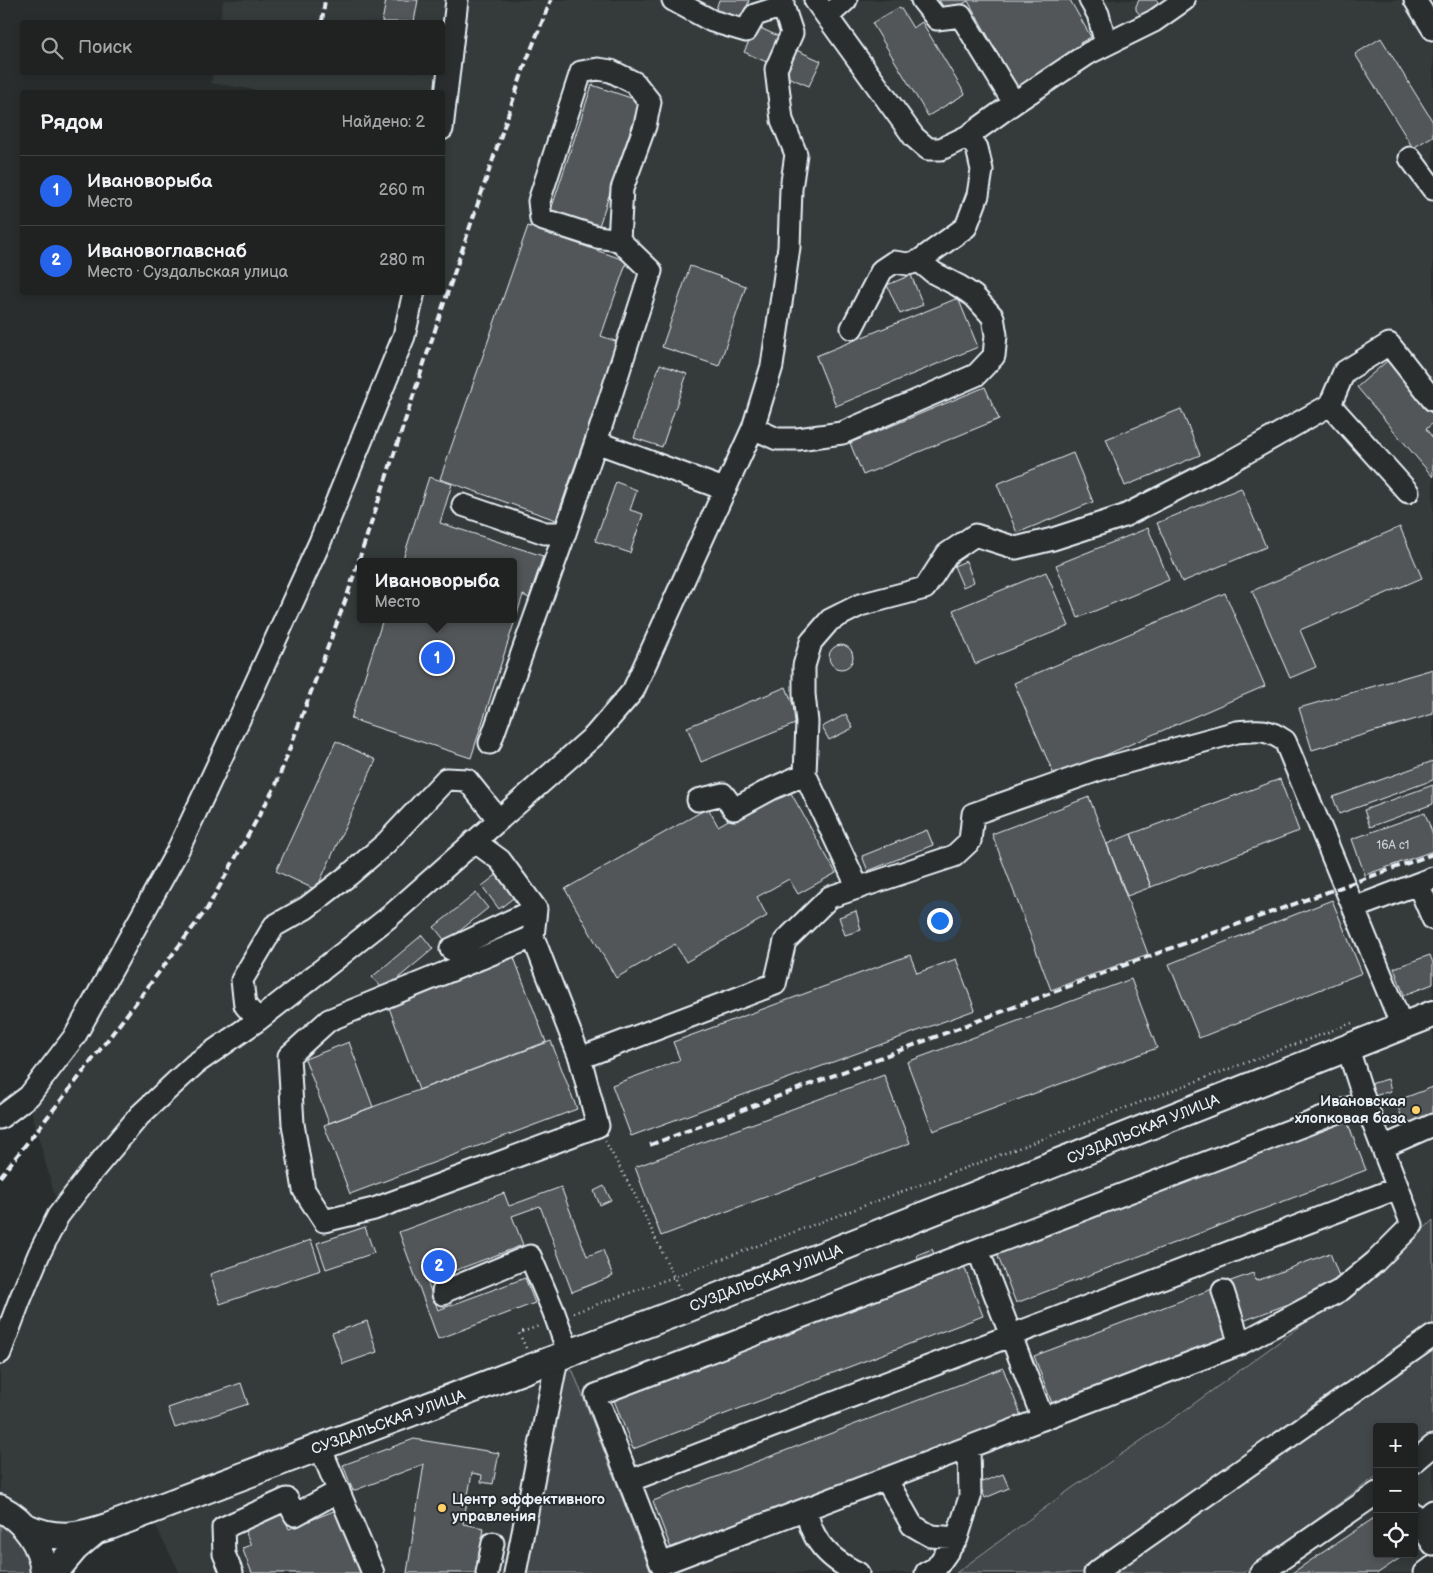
<!DOCTYPE html>
<html lang="ru">
<head>
<meta charset="utf-8">
<style>
  body { margin:0; font-family:"Balsamiq Sans",sans-serif; background:#2d2f2f; color:#f1f3f6 }
  .controls { position:absolute; right:15px; bottom:15px; display:grid; overflow:hidden; border-radius:5px; box-shadow:0 2px 8px #0003 }
  .controls button { width:45px; height:45px; display:grid; place-items:center; padding:0; border:0; border-bottom:1px solid #3d3f40; background:#202222; color:#f1f3f6; font:25px sans-serif }
  .you { position:absolute; left:939px; top:920px; width:18px; height:18px; margin:-12px; border:4px solid #fff; border-radius:50%; background:#1a73e8; box-shadow:0 0 0 8px #1a73e833 }
  .badge { display:grid; place-items:center; width:32px; height:32px; border-radius:50%; background:#2563eb; color:#fff; font-size:16px; font-weight:700 }
  .pin { position:absolute; translate:-50% -50%; border:2px solid #fff; box-shadow:0 1px 5px #0006 }
  .popup { position:absolute; left:357px; top:558px; width:160px; height:65px; box-sizing:border-box; display:grid; place-content:center; border-radius:5px; background:#202222; filter:drop-shadow(0 1px 4px #0005); font-size:16px; white-space:nowrap; color:#a2a4a5 }
  .popup b { font-size:19px; color:#f1f3f6 }
  .popup::after { content:''; position:absolute; left:50%; top:100%; margin-left:-10px; border:10px solid transparent; border-top-color:#202222 }
  .list { margin:0; padding:0; list-style:none }
  h2 { display:flex; justify-content:space-between; align-items:center; height:65px; margin:0; padding:0 20px; font-size:21px }
  h2 small { font-size:16px; font-weight:400; color:#a2a4a5 }
  .list li { display:grid; grid-template-columns:32px 1fr auto; gap:15px; align-items:center; box-sizing:border-box; height:70px; padding:0 20px; border-top:1px solid #3d3f40 }
  .list b { display:block; font-size:19px; white-space:nowrap }
  .list p { margin:0; font-size:16px; white-space:nowrap; color:#a2a4a5 }
  .list em { font-size:16px; font-style:normal; color:#a2a4a5 }
  .icon { flex:none; width:28px; height:28px; fill:none; stroke:currentColor; stroke-width:2; stroke-linecap:round; stroke-linejoin:round }
  .map { position:relative; flex:none; width:1433px; height:1573px; overflow:hidden }
  .search { position:absolute; background:#202222; box-shadow:0 2px 8px #0003; left:20px; top:20px; width:425px; height:55px; display:flex; align-items:center; gap:12px; box-sizing:border-box; padding:0 18px; border-radius:5px; color:#a2a4a5; font-size:19px }
  .panel { position:absolute; background:#202222; box-shadow:0 2px 8px #0003; left:20px; top:90px; width:425px; height:205px; border-radius:5px }
  .map>svg:first-child { display:block }
</style>
</head>
<body>
<div class="map">
<svg width="1433" height="1573" viewBox="0 0 1433 1573">
  <rect width="100%" height="100%" fill="#2a2d2e"/>
  <filter id="ink" filterUnits="userSpaceOnUse"><feTurbulence type="fractalNoise" baseFrequency=".02" numOctaves="2"/><feDisplacementMap in="SourceGraphic" scale="10" xChannelSelector="R" yChannelSelector="G"/><feConvolveMatrix kernelMatrix="1 2 1 2 8 2 1 2 1" color-interpolation-filters="sRGB"/></filter>
  <g filter="url(#ink)">
    <path fill="#363a3b" fill-rule="evenodd" d="M223 0H1433V1019L79 1530 0 1507V1360L57 1204 31 1110 85 1043 184 855 419 293 442 292V171L449 120 442 92H271L211 83 213 72H442V22H220ZM361 562H513V619H361Z
      M1433 1029V1220L1384 1267 1320 1312 1177 1416 1072 1488 956 1573H651L573 1371 558 1362Z
      M552 1366 512 1573H180L151 1517Z
      M1433 1435V1573H1243L1377 1476V1554H1414V1449Z"/>
    <path fill="#424648" stroke="#959ca0" d="M1433 1220V1435L1414 1449V1427H1377V1476L1243 1573H956L1072 1488 1177 1416 1320 1312 1384 1267Z
      M558 1362 573 1371 651 1573H517Z
      M0 1516 27 1545 32 1573H0Z"/>
    <path fill="#535759" stroke="#e8f1f8" d="M386 0H418L414 22H382Z
      M719 0H749L742 24 714 15Z
      M939 0H1070L1091 37 1080 43 1084 50 1017 87 968 1 947 13Z
      M1139 0H1157L1159 6 1142 17 1136 10V6Z
      M900 7 913 28 922 22 965 94 928 116 872 23Z
      M756 26 782 38 771 64 744 52Z
      M1381 38 1433 122V136L1413 148 1355 54Z
      M794 49 821 61 809 86 783 75Z
      M592 85 640 101 598 229 550 213Z
      M528 226 627 261 601 336 618 342 556 520 440 479Z
      M690 266 746 286 719 366 662 347Z
      M911 275 923 305 900 314 887 285Z
      M958 298 978 347 836 406 816 356Z
      M1387 361 1433 415V423L1426 429 1433 438V477L1357 387Z
      M660 364 687 374 662 447 634 438Z
      M985 387 999 419 863 475 850 443Z
      M1181 409 1200 455 1125 486 1106 439Z
      M1073 453 1093 502 1017 533 997 484Z
      M429 477 452 484 440 523 543 556 529 598 523 595 471 758 351 719 383 619H513V562H402Z
      M616 482 637 490 630 510 643 514 630 553 595 541Z
      M1241 488 1266 547 1182 582 1157 523Z
      M1400 527 1422 578 1300 630 1316 667 1290 678 1252 591Z
      M1148 528 1169 580 1078 618 1056 565Z
      M966 561 974 582 963 587 954 566Z
      M1046 572 1069 626 975 664 953 610Z
      M1225 593 1265 686 1055 777 1014 683Z
      M829 657a12 12 0 1 1 24 0a12 12 0 1 1-24 0Z
      M1433 669V714L1312 750 1299 708Z
      M786 687 800 722 701 762 687 727Z
      M846 714 853 728 829 740 822 727Z
      M336 741 376 760 316 890 276 871Z
      M1433 761V780L1339 814 1333 797Z
      M1280 779 1299 831 1151 887 1131 834Z
      M1433 785V804L1370 827 1364 810Z
      M787 786 836 873 798 894 789 879 757 897 767 916 686 962 675 944 616 978 565 889 708 808 718 826Z
      M1089 797 1148 954 1051 990 992 834Z
      M1425 813 1433 835V851L1365 875 1352 839Z
      M927 830 933 845 868 871 862 856Z
      M1131 834 1151 887 1127 896 1107 844Z
      M504 869 521 892 499 909 482 886Z
      M476 893 488 908 446 942 434 927Z
      M1332 900 1362 973 1199 1038 1169 964Z
      M856 911 861 930 845 935 839 917Z
      M422 935 433 949 384 990 372 977Z
      M513 955 546 1042 419 1090 387 1002Z
      M910 955 917 973 956 959 975 1010 631 1136 612 1085 680 1060 673 1042Z
      M1430 955 1433 963V984L1404 995 1394 968Z
      M1131 979 1157 1048 933 1131 907 1062Z
      M551 1041 577 1109 350 1194 324 1125Z
      M349 1042 373 1107 329 1123 305 1059Z
      M884 1075 910 1143 661 1236 635 1167Z
      M1388 1079 1391 1091 1374 1096 1370 1084Z
      M1433 1087V1120L1406 1130 1396 1101Z
      M1347 1121 1366 1170 1016 1303 997 1254Z
      M604 1186 611 1200 600 1205 594 1191Z
      M561 1187 587 1256 603 1250 613 1276 572 1292 540 1206 512 1216 523 1245 427 1281 438 1310 525 1278 535 1303 438 1339 399 1232 504 1193 509 1206Z
      M365 1227 374 1253 326 1269 317 1243Z
      M311 1240 321 1270 220 1304 210 1274Z
      M932 1249 937 1261 922 1268 917 1255Z
      M1330 1253 1342 1284 1243 1321 1228 1282 1253 1273 1256 1281Z
      M964 1266 983 1316 633 1449 614 1400Z
      M1212 1289 1231 1338 1053 1406 1034 1356Z
      M367 1321 377 1352 343 1364 332 1333Z
      M1003 1368 1022 1418 672 1551 653 1501Z
      M241 1383 248 1404 175 1428 168 1408Z
      M414 1439 499 1453 493 1484 481 1482 482 1475 472 1473 463 1524 484 1528 477 1573H407L424 1464 353 1491 343 1465Z
      M1003 1474 1009 1488 985 1498 979 1483Z
      M341 1508 368 1573H252L242 1548 251 1545 243 1526 282 1511 289 1529Z
      M1377 1516V1554H1406L1378 1573H1292Z"/>
    <g fill="none" stroke-linecap="round" stroke-linejoin="round">
      <g stroke="#e8f1f8" stroke-width="25">
        <path id="minor" d="M673 0 712 21 746 31 755 15 783 6
          M815 0 914 137 928 149H941L968 136 1014 103 1089 53 1154 21 1184 0
          M922 0 937 19 961 16 1014 103
          M1090 0 1098 14 1106 44
          M1415 0 1433 29
          M828 16 846 0
          M442 129 457 0
          M1410 158 1433 189
          M619 240 622 189 645 126 650 102 635 83 611 71 598 69 581 72 539 201 541 219 597 237 619 240 651 271 596 442 724 489
          M852 328 882 270 894 262 908 264 919 261 966 227 978 195 982 170 977 148 968 136
          M1330 405 1344 372 1389 344 1433 400
          M753 428 777 439H798L842 433 976 375 994 356 996 335 993 317 974 296 959 286 934 273 919 261
          M463 505 545 533H565L596 442
          M490 743 565 533
          M805 774 807 722 804 694V666L811 642 830 620 860 605 925 588 947 554 975 535 1016 548 1053 539 1124 516 1226 464 1330 405 1408 492
          M698 800 723 794 734 809 771 789 805 774 858 888
          M474 841 500 860 536 909 533 937 580 1058
          M1418 884 1433 919
          M1354 908 1433 878
          M533 937 329 1020 289 1056 293 1124 304 1190 324 1221 374 1209 598 1126 580 1058 775 984 785 941 830 897 954 856 970 841 973 814 1098 770 1237 732C1259 730 1266 728 1285 741L1402 1026
          M451 949 536 909
          M258 1020 245 1005 242 980 274 926 306 908 349 875 386 843 446 779 467 780 499 820
          M0 1118 29 1096 75 1036 177 852 243 711 320 542 404 336 414 292
          M1383 1147 1433 1125
          M978 1250 1043 1419
          M1223 1291 1240 1344 1341 1290 1375 1262 1412 1225 1365 1102 1348 1049
          M443 1294V1292L530 1256 553 1310 569 1354
          M1240 1344 661 1564 596 1395 1365 1102
          M0 1353 19 1302 39 1254 58 1216 91 1173 140 1115 195 1064 258 1020 389 917 595 735 633 691 753 428 772 366 789 247 791 189 796 154 782 120 776 69 792 33 783 6V0
          M320 1447 373 1573
          M1414 1462 1433 1446
          M886 1479 912 1525 931 1536 957 1538
          M629 1481 1398 1188
          M807 1509C808 1516 809 1525 813 1532 822 1552 839 1564 858 1573
          M1414 1514 1419 1523 1433 1511
          M1419 1523 1433 1544
          M232 1573 224 1554 223 1528 287 1499 295 1515 339 1491
          M487 1573 493 1543
          M515 1573 557 1359
          M926 1573 936 1568 957 1538 970 1497 969 1447
          M1095 1573 1433 1336
          M1261 1573 1377 1493
          M1425 1573 1433 1567"/>
      </g>
      <g stroke="#e8f1f8" stroke-width="30">
        <path id="major" d="M0 1508C25 1521 42 1544 44 1573
          M24 1526C56 1541 78 1537 110 1526L689 1308 1433 1014
          M54 1573 75 1548 95 1531"/>
      </g>
      <path stroke="#e8f1f8" stroke-width="2.5" stroke-dasharray="1 4" stroke-linecap="butt" d="M605 1141 635 1195 680 1290
        M573 1313 674 1277 1352 1023
        M526 1348 519 1333 539 1326"/>
      <use href="#minor" stroke="#2a2d2e" stroke-width="21"/>
      <use href="#major" stroke="#2a2d2e" stroke-width="26"/>
      <path stroke="#e8f1f8" stroke-width="4" stroke-dasharray="8 4" stroke-linecap="butt" d="M322 22 325 0
        M650 1145 1133 962 1433 854
        M0 1177 80 1076 207 909 276 785 347 596 441 312 526 62 551 0"/>
    </g>
  </g>
  <g fill="#ffd166" stroke="#2a2d2e" stroke-width="2">
    <circle cx="1416" cy="1110" r="5"/>
    <circle cx="442" cy="1508" r="5"/>
  </g>
  <g text-anchor="middle" stroke-width="4" stroke-linejoin="round" paint-order="stroke">
    <g font-size="12" fill="#c3cad0">
      <text x="1393" y="849">16А с1</text>
    </g>
    <g font-size="15" font-weight="bold" fill="#e8f1f8" stroke="#2a2d2e" text-anchor="end">
      <text x="1406" y="1106">Ивановская<tspan x="1406" dy="17">хлопковая база</tspan></text>
      <text x="452" y="1504" text-anchor="start">Центр эффективного<tspan x="452" dy="17">управления</tspan></text>
    </g>
    <g font-size="15" fill="#e8f1f8" stroke="#2a2d2e">
      <text transform="translate(1143 1129) rotate(-22)" y="5">СУЗДАЛЬСКАЯ УЛИЦА</text>
      <text transform="translate(766 1278) rotate(-21)" y="5">СУЗДАЛЬСКАЯ УЛИЦА</text>
      <text transform="translate(388 1422) rotate(-20)" y="5">СУЗДАЛЬСКАЯ УЛИЦА</text>
    </g>
  </g>
</svg>
<div class="controls">
<button>+</button>
<button>−</button>
<button><svg class="icon" aria-label="locate" viewBox="0 0 24 24"><circle cx="12" cy="12" r="6"/><path d="M12 2v4M12 18v4M2 12h4M18 12h4"/></svg></button>
</div>
<div class="you"></div>
<div class="pin badge" style="left:437px;top:658px">1</div>
<div class="popup"><b>Ивановорыба</b>Место</div>
<div class="pin badge" style="left:439px;top:1266px">2</div>
<div class="search"><svg class="icon" aria-label="search" viewBox="0 0 24 24"><circle cx="10" cy="10" r="6"/><path d="M15 15l6 6"/></svg>Поиск</div>
<section class="panel">
<h2>Рядом<small>Найдено: 2</small></h2>
<ul class="list">
<li><span class="badge">1</span><div><b>Ивановорыба</b><p>Место</p></div><em>260 m</em></li>
<li><span class="badge">2</span><div><b>Ивановоглавснаб</b><p>Место · Суздальская улица</p></div><em>280 m</em></li>
</ul>
</section>
</div>
</body>
</html>
